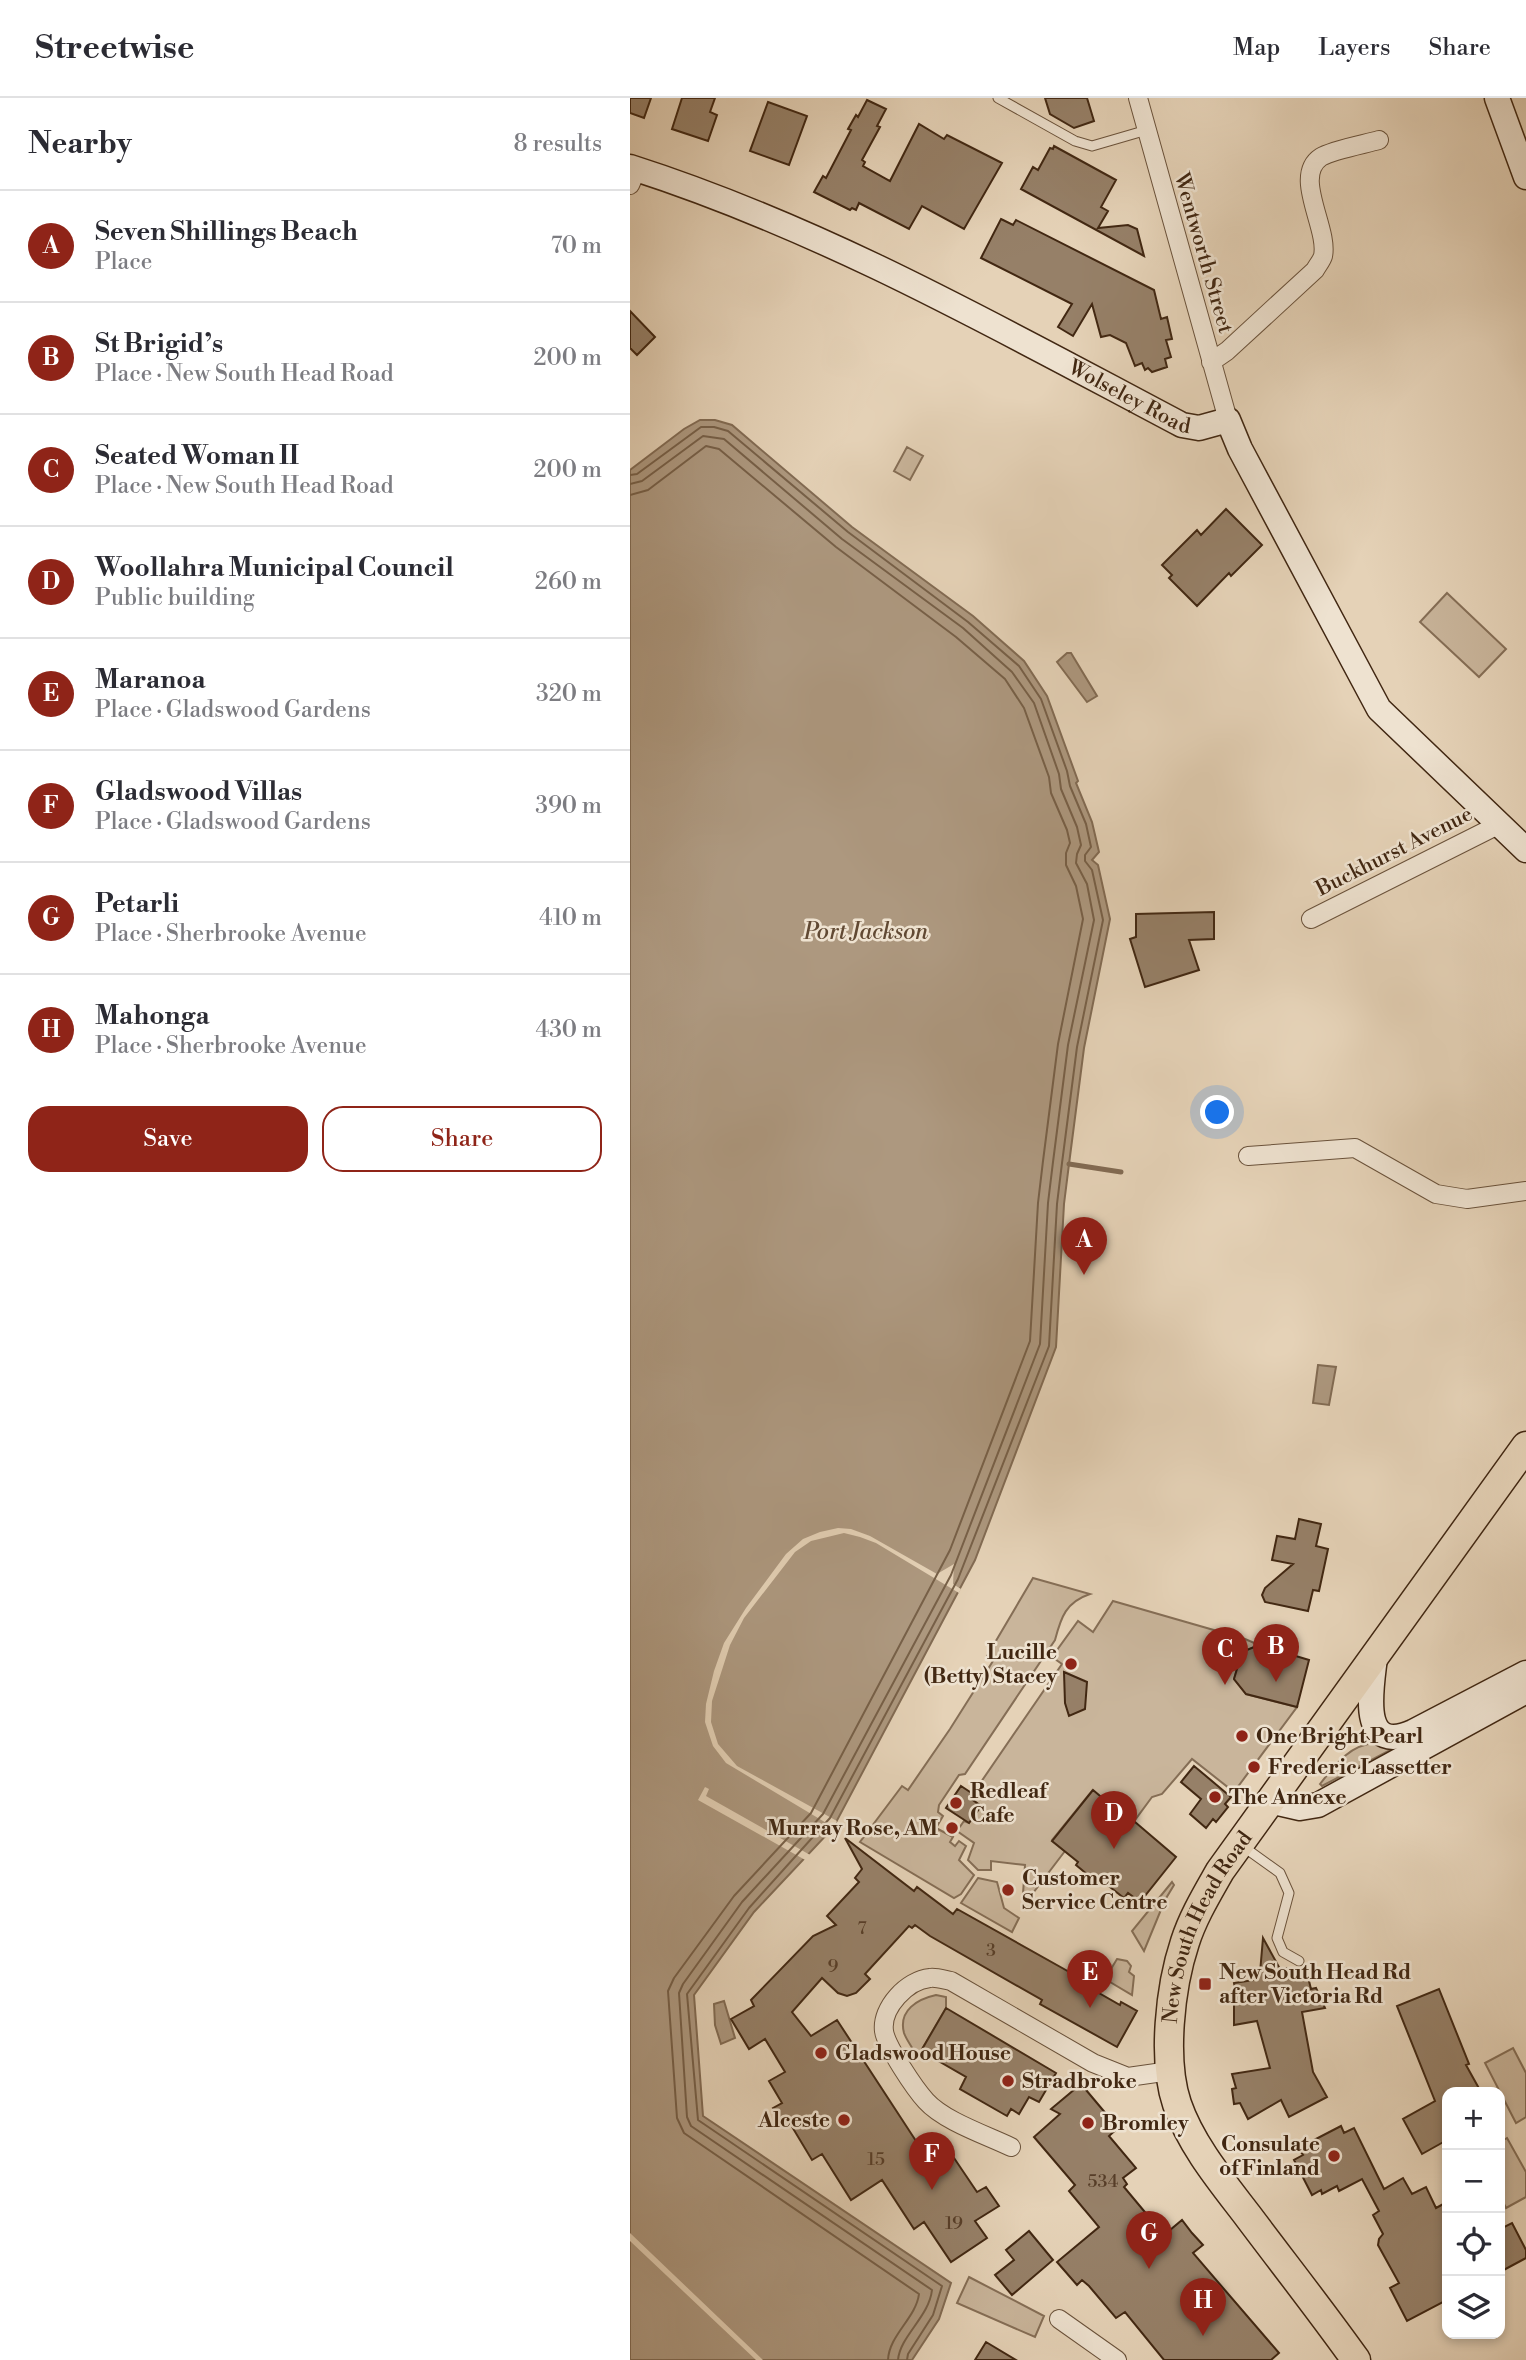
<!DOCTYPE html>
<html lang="en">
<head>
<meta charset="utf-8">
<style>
  body { margin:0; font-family:"Libre Bodoni",serif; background:#f7f7f7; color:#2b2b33 }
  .controls { position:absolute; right:21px; bottom:21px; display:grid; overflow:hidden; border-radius:14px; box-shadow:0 4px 10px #0003 }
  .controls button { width:63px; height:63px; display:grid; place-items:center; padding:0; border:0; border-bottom:2px solid #e1e1e2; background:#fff; color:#2b2b33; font:35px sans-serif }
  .you { position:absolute; left:588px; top:1015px; width:24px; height:24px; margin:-18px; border:5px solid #fff; border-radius:50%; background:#1a73e8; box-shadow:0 0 0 10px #1a73e833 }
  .badge { display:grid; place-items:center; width:46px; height:46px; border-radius:50%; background:#8f2418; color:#fff; font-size:23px; font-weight:700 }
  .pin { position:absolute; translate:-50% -58px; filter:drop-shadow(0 2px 4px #0008) }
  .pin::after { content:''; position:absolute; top:37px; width:24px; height:21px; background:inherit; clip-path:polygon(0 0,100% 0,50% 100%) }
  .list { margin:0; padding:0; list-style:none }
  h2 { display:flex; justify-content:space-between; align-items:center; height:91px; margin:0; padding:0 28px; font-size:30px }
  h2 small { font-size:23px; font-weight:400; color:#7c7c81 }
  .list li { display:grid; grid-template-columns:46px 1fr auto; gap:21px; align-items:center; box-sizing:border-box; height:112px; padding:0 28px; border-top:2px solid #e1e1e2 }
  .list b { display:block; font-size:26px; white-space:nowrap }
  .list p { margin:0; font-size:23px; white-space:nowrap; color:#7c7c81 }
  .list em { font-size:23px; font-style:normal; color:#7c7c81 }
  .actions { display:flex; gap:14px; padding:21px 28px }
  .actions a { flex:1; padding:16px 0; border:2px solid #8f2418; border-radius:21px; text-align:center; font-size:24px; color:#8f2418 }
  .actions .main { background:#8f2418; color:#fff }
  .icon { flex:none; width:38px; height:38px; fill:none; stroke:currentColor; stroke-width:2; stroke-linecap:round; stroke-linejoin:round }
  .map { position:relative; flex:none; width:896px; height:2262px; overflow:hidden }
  header { display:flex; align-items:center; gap:42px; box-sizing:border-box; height:98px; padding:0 35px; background:#fff; border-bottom:2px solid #e1e1e2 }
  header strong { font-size:33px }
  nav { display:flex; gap:38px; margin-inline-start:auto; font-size:24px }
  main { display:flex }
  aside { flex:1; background:#fff }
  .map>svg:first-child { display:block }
</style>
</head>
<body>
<header>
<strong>Streetwise</strong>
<nav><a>Map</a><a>Layers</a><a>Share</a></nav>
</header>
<main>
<aside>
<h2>Nearby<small>8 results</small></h2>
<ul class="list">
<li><span class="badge">A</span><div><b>Seven Shillings Beach</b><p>Place</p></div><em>70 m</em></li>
<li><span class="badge">B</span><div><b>St Brigid’s</b><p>Place · New South Head Road</p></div><em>200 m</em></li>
<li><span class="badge">C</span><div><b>Seated Woman II</b><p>Place · New South Head Road</p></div><em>200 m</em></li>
<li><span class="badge">D</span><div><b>Woollahra Municipal Council</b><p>Public building</p></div><em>260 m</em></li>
<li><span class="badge">E</span><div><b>Maranoa</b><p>Place · Gladswood Gardens</p></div><em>320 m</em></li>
<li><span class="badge">F</span><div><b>Gladswood Villas</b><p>Place · Gladswood Gardens</p></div><em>390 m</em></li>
<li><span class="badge">G</span><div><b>Petarli</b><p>Place · Sherbrooke Avenue</p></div><em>410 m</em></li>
<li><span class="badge">H</span><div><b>Mahonga</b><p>Place · Sherbrooke Avenue</p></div><em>430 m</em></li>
</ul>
<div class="actions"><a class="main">Save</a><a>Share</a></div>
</aside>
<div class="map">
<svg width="896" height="2262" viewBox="0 0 896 2262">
  <rect width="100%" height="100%" fill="#e5d2b7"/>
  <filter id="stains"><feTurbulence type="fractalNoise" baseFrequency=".00286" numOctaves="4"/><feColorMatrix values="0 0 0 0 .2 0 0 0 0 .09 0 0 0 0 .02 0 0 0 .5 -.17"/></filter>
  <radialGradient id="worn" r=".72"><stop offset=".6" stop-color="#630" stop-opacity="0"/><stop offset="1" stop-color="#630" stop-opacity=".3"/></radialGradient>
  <path fill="#c9b59b" stroke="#856e56" stroke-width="2" d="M277 349 293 358 280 382 264 373Z
    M817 495 876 551 849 579 790 524Z
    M403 1480 460 1496C436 1504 431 1519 425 1542L335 1676 329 1677 309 1707 308 1714 313 1718 306 1730 323 1739 320 1744 325 1748 329 1743 336 1748 329 1762 344 1777 331 1796 324 1800 230 1744 272 1688 278 1692 320 1631 363 1563 357 1558Z
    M483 1503 615 1541 629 1547 612 1554 604 1581 616 1596 667 1609 604 1694 562 1661 532 1696 522 1699 505 1722 492 1712 489 1714 462 1693 422 1742 435 1753 403 1795 393 1796 395 1767 361 1763V1772H348L338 1762 344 1745 327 1733 334 1723 339 1725 351 1708 340 1700 432 1566 422 1559 448 1523 463 1534Z
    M745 1645 768 1648 692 1688 690 1686C705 1667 719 1647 745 1645Z
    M348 1780 367 1784 374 1810 389 1820 382 1834 331 1805Z
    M542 1784 544 1787 535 1802 514 1853 502 1833Z
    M487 1861 497 1863 501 1868 499 1874 504 1878 502 1897 475 1881Z
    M306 1897 316 1899V1910L291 1953 285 1955C282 1949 276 1941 274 1935 268 1912 288 1901 306 1897Z
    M883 1950 896 1975V2019L886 2025 855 1965Z
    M877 2040 896 2074V2099L876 2110 870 2098V2044Z
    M339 2179 414 2218 405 2239 327 2205Z"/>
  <path fill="#ad987f" stroke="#826b53" stroke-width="2" d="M70 322H85L102 327 222 429 343 518 394 563 417 598 448 683 446 685 462 724 469 754 462 762 468 767 480 821 454 950 439 1066 434 1106 426 1249 345 1462 203 1730 124 1814 64 1897 73 2018 321 2185 309 2221 282 2262H0V372L54 331Z
    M437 555H441L467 598 457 604 427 564Z
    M688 1267 706 1269 699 1307 683 1305Z
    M94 1903 105 1940 91 1946 85 1927 84 1906Z"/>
  <path fill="#e5d2b7" d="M208 1430 221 1431 240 1438 307 1476 324 1466 323 1486 331 1491 329 1495 246 1445 230 1439 214 1435 181 1443 165 1454 114 1520 100 1547 82 1603 81 1624 88 1646 107 1668 207 1723 203 1729 96 1665 83 1648 75 1624 76 1606 84 1573 94 1545 116 1510 156 1456 173 1441 190 1434Z
    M75 1689 79 1691 76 1698 182 1758 177 1763 68 1702Z
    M0 2135 133 2262H126L0 2143Z"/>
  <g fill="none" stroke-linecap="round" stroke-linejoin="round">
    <path stroke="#776048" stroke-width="2" d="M0 377 7 376 71 329H84L98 333 218 434 338 524 389 568 411 601 437 673 440 688 456 726 461 749 455 757V763L462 772 473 822 447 949 432 1065 427 1106 419 1248 328 1481 200 1720 119 1810 57 1896 68 2022 312 2188 303 2217 278 2256 277 2262
      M0 386 12 383 73 338 94 341 212 441 333 530 382 574 404 605 429 676 431 691 447 729 451 747 447 756 446 765 457 786 464 822 438 947 423 1064 418 1105 410 1246 321 1477 193 1716 112 1804 53 1886 49 1895 57 2019 61 2028 302 2192C299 2219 270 2238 268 2262
      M0 397 18 392 76 348 89 351 206 449 326 539 375 581 394 610 419 679 421 695 437 732 440 745 436 755V767L446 788 453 821 428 946 413 1063 408 1105 400 1243 320 1452 181 1715 104 1798 44 1880 38 1893 47 2020 54 2035 289 2196C286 2220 259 2237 258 2262"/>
    <path stroke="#826b53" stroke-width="5" d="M439 1066 491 1074"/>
  </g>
  <path fill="#968068" stroke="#412712" stroke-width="2" d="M0 0H21L14 20 0 15Z
    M52 0H85L80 14 87 17 78 43 42 31Z
    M415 0H457L464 23 444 30 420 16Z
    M237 2 256 11 247 28 250 29 232 62 235 64 233 68 260 83 289 26 314 41 317 37 372 65 334 131 292 108 279 131 229 105 226 112 222 110 220 112 184 94 193 78 196 80 221 32 218 31 226 17 228 19Z
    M138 4 177 18 159 67 120 53Z
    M424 48 486 82 471 109 478 113 468 130 498 127 507 131 514 158 391 91 403 69 408 72 420 50 423 51Z
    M371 121 383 127 386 122 524 192 531 221 537 219 542 241 536 242 541 259 535 261 537 269 522 274 518 270 515 272 512 265 505 268 496 245 480 237 471 239 462 206 443 238 428 229 442 206 351 160Z
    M0 213 25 239 7 257 0 250Z
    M596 411 632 447 601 478 599 475 567 508 539 480 542 477 532 467 567 432 571 437Z
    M584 814V841L559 842 569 872 515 889 500 841 506 839V816Z
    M669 1421 691 1426 686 1448 698 1451 689 1493 683 1492 678 1513 635 1504 632 1497 635 1490 663 1466 642 1462 647 1438 665 1441Z
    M629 1547 679 1562 667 1609 616 1596 604 1581 612 1554Z
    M434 1574 457 1584 455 1611 439 1618 435 1605Z
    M564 1668 601 1699 595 1706 598 1709 586 1724 583 1721 576 1730 560 1716 571 1701 551 1684Z
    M331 1688 343 1696 340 1700 351 1708 339 1725 316 1710Z
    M463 1692 489 1714 491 1712 546 1759 510 1804 498 1795 494 1800 466 1778 464 1782 446 1767 448 1764 422 1743Z
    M215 1740 284 1793 287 1789 323 1816 327 1811 450 1880 448 1883 490 1907 491 1904 507 1913 487 1949 410 1906 412 1902 300 1838 285 1827 282 1830 279 1828 235 1876 240 1881 226 1895 217 1898 208 1895 192 1880 162 1914 181 1938 207 1922 301 2066 320 2054 347 2094 356 2089 369 2108 345 2123 357 2140 321 2164 294 2124 284 2131 252 2082 221 2102 192 2056 182 2062 158 2022 152 2025 143 2010 152 2005 139 1983 155 1974 135 1941 119 1951 101 1921 124 1908 121 1902 183 1838 206 1827 197 1818 229 1784 225 1780 232 1771Z
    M633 1840 650 1871 657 1870 659 1875 676 1871 681 1891 686 1890 695 1910 672 1914 683 1974 697 1999 659 2019 651 2002 618 2021 610 2005 604 2006 602 1991 606 1990 602 1976 640 1970 627 1923 604 1927V1906L608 1905 604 1885 624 1882 622 1877 630 1875Z
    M809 1891 839 1966 836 1967 851 1994H817V2042L792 2056 773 2021 805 2003 767 1908Z
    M316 1910 426 1975 409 2004 399 1999 389 2016 381 2011 377 2018 330 1991 336 1979 291 1953Z
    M451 1986 488 2030 479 2038 506 2070 493 2080 497 2086 494 2089 534 2137 552 2122 562 2135 573 2147 563 2155 649 2255 641 2262H534L495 2214 486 2220 459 2188 452 2182 447 2187 427 2164 469 2129 439 2093 445 2087 404 2039 430 2016 421 2011Z
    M711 2028 714 2035 724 2030 754 2091 773 2080 782 2096 796 2089 806 2110 817 2104V2202L777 2223 760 2190 769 2185 748 2147 749 2141 753 2136 743 2117 749 2113 732 2081 709 2093 707 2088 692 2096 691 2092 682 2097 664 2062 673 2057 671 2054 684 2047 682 2043Z
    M882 2125 896 2152V2160L870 2174V2131Z
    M399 2133 423 2162 382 2197 365 2177 384 2162 376 2152Z
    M356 2244 386 2262H345Z"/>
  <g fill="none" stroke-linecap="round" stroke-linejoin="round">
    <g stroke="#6a523b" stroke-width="11">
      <path id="lane" d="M368 0 445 43 462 48 517 32
        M611 1747 650 1775 659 1795 647 1840 653 1854 669 1863"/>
    </g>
    <g stroke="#6a523b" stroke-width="20">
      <path id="street" d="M508 0 598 322
        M0 87 7 71
        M581 264 597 253 685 172C687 168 692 162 693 158 699 130 662 78 691 59 702 52 735 46 749 42
        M681 821 868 727
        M618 1058 725 1050 806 1096 837 1101 896 1093
        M381 2049C356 2037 314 2023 296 2003 285 1991 256 1948 254 1933 251 1910 277 1882 300 1880 306 1879 315 1882 321 1883L463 1965 498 1979 540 1973
        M429 2221 487 2262"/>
    </g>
    <g stroke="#412712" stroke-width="27">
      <g id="secondary">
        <path d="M867 0 896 79"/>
        <path id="s1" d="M0 69C194 131 372 232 552 327L569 330 598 322 610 351 749 611 896 752"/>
        <path d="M745 1559C742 1588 727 1658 783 1634L896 1575"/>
        <path d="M639 1703 670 1710 688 1707 896 1593"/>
      </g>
    </g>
    <g stroke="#412712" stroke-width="31">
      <g id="primary">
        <path id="s2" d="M726 2262C691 2213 654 2166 618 2118 592 2084 561 2047 547 2006 532 1962 540 1889 555 1844 563 1819 577 1796 590 1773L896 1348"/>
      </g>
    </g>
    <use href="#lane" stroke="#eee2d0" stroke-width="9"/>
    <use href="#street" stroke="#eee2d0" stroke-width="18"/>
    <use href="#secondary" stroke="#eee2d0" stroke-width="24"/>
    <use href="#primary" stroke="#e5d2b7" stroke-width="28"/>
  </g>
  <g fill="#8f2418" stroke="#eee2d0" stroke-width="2.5">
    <circle cx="441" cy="1566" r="7"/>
    <circle cx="612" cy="1638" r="7"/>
    <circle cx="624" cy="1669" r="7"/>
    <circle cx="585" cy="1699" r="7"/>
    <circle cx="326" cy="1705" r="7"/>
    <circle cx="322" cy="1730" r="7"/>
    <circle cx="378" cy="1792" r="7"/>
    <rect x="568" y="1879" width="14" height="14" rx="3.5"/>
    <circle cx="191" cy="1955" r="7"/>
    <circle cx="378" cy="1983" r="7"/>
    <circle cx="214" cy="2022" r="7"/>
    <circle cx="458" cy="2025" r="7"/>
    <circle cx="704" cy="2058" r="7"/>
  </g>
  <g text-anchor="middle" stroke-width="5" stroke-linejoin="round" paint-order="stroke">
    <g font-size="18" fill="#563d28">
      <text x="232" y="1836">7</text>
      <text x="361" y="1858">3</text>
      <text x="203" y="1874">9</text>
      <text x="246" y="2067">15</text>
      <text x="473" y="2089">534</text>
      <text x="324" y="2131">19</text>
    </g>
    <g font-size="21" fill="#412712" stroke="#eee2d0">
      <text transform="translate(574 155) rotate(74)" y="7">Wentworth Street</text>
      <text dy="7" stroke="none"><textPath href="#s1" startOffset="551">Wolseley Road</textPath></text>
      <text transform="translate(764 753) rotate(-27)" y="7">Buckhurst Avenue</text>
      <text dy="7" stroke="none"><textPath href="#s2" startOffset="499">New South Head Road</textPath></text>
    </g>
    <g font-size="21" font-weight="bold" fill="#412712" stroke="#eee2d0" text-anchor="start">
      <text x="427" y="1561" text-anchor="end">Lucille<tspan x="427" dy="24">(Betty) Stacey</tspan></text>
      <text x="626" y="1645">One Bright Pearl</text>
      <text x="638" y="1676">Frederic Lassetter</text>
      <text x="340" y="1700">Redleaf<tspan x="340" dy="24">Cafe</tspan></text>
      <text x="599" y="1706">The Annexe</text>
      <text x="308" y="1737" text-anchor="end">Murray Rose, AM</text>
      <text x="392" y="1787">Customer<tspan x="392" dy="24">Service Centre</tspan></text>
      <text x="589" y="1881">New South Head Rd<tspan x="589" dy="24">after Victoria Rd</tspan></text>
      <text x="205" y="1962">Gladswood House</text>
      <text x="392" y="1990">Stradbroke</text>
      <text x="200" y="2029" text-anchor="end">Alceste</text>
      <text x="472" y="2032">Bromley</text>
      <text x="690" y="2053" text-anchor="end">Consulate<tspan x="690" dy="24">of Finland</tspan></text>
    </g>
    <g font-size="23" font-style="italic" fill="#614933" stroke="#eee2d0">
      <text x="236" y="841">Port Jackson</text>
    </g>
  </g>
  <rect width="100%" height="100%" filter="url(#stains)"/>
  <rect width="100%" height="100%" fill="url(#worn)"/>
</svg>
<div class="controls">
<button>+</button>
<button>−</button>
<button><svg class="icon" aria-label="locate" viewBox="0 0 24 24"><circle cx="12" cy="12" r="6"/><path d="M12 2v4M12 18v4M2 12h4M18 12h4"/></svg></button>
<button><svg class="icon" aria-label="layers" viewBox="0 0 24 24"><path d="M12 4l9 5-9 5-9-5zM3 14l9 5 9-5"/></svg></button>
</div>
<div class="you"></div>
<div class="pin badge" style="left:454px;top:1177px">A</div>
<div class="pin badge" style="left:646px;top:1584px">B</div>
<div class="pin badge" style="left:595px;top:1587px">C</div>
<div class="pin badge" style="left:484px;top:1751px">D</div>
<div class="pin badge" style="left:460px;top:1910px">E</div>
<div class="pin badge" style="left:302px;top:2092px">F</div>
<div class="pin badge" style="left:519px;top:2171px">G</div>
<div class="pin badge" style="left:573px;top:2238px">H</div>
</div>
</main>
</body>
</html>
